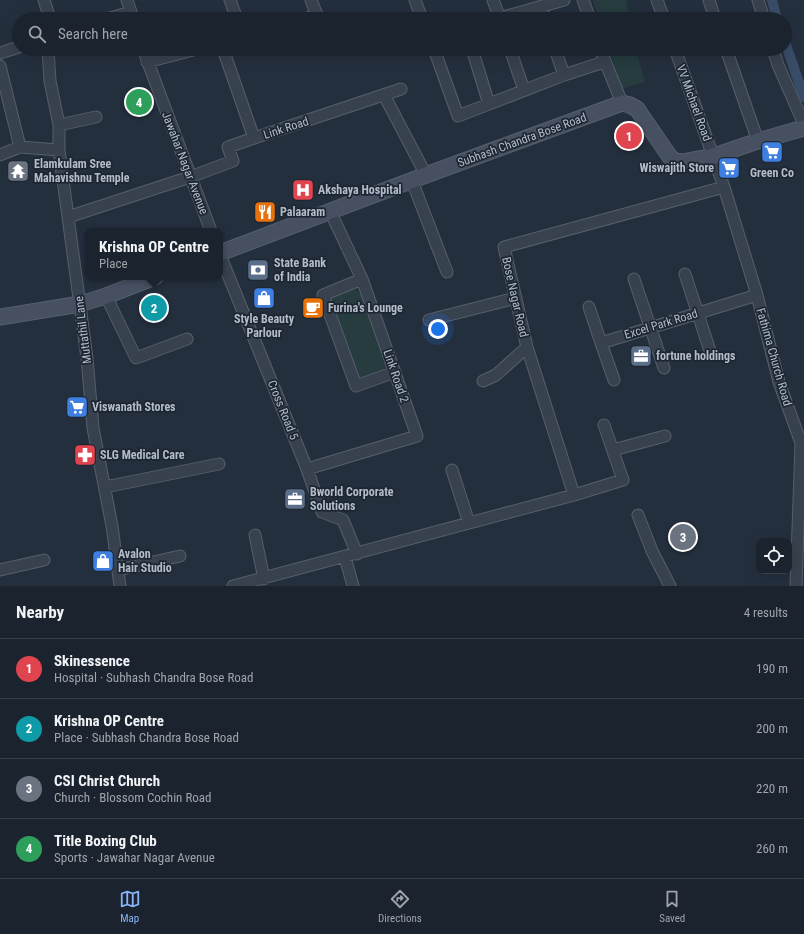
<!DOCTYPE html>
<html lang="en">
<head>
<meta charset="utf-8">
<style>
  body { margin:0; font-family:"Roboto Condensed",sans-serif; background:#282f3a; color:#f1f3f6 }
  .controls { position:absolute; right:12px; bottom:12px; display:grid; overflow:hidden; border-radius:8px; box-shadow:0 4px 16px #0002 }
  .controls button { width:36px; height:36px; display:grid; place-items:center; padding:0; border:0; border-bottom:1px solid #39404a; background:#1b232e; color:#f1f3f6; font:20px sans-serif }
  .you { position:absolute; left:438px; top:329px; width:14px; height:14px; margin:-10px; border:3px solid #fff; border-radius:50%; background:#1a73e8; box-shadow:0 0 0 6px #1a73e833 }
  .badge { display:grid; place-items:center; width:26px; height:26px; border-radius:50%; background:#8ab4f8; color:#fff; font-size:13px; font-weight:700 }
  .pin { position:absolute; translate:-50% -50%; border:2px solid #fff; box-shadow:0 1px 4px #0006 }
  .popup { position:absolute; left:85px; top:228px; width:138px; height:52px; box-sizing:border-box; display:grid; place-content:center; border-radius:8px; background:#1b232e; filter:drop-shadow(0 1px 3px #0005); font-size:13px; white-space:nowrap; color:#a0a4aa }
  .popup b { font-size:15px; color:#f1f3f6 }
  .popup::after { content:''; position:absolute; left:50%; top:100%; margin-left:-8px; border:8px solid transparent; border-top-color:#1b232e }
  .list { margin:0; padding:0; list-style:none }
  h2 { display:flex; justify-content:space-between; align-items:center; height:52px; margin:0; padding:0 16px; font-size:17px }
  h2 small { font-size:13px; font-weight:400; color:#a0a4aa }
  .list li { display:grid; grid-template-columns:26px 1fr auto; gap:12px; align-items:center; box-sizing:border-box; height:60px; padding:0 16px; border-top:1px solid #39404a }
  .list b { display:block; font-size:15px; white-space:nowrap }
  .list p { margin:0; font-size:13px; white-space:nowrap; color:#a0a4aa }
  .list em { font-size:13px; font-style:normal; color:#a0a4aa }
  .icon { flex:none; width:22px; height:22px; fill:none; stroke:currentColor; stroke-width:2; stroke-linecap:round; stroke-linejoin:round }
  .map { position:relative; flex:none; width:804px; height:586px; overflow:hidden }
  .search { position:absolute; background:#1b232e; box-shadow:0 4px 16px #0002; left:12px; right:12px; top:12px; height:44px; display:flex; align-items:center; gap:10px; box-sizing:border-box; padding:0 14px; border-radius:22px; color:#a0a4aa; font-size:15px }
  .sheet { height:292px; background:#1b232e }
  nav { display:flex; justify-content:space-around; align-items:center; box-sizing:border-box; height:56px; border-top:1px solid #39404a; background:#1b232e; font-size:11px; color:#a0a4aa }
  nav a { display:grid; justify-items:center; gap:2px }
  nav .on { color:#8ab4f8 }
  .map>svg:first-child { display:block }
</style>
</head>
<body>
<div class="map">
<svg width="804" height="586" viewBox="0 0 804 586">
  <rect width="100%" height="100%" fill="#242f3e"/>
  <path fill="#263c3f" d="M593 0H626L629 19H599Z
    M609 49H636L645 82 621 89Z
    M352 287 360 293 387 370 359 380 330 304 331 295Z"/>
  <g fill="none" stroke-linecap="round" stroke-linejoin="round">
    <path stroke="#394c67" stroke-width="10" d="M772 0 777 19
      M785 42 804 97"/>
    <g stroke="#565f6c" stroke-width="13">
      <path id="street" d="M44 0 50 19
        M127 0 133 18
        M230 0 237 19
        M415 0 422 19
        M493 0 500 19
        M583 0 590 19
        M657 0 664 19
        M709 0 715 19
        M758 0 764 19
        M541 6 545 19
        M107 19 131 12
        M304 19 317 15 311 0
        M496 19 564 0
        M48 49 50 81 59 125V150L87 358 93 428 112 526 120 586
        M143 49 211 231
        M223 49 254 138 401 89
        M434 49 458 116 564 75 604 62
        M472 49 489 104
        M510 49 524 90
        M555 49 564 75
        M600 49 622 103
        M675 49 724 187 757 295 779 382 801 443 796 586
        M726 49 758 141
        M773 49 778 65 804 124
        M0 53 19 47
        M147 62 197 49
        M0 66 20 147
        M384 95 426 175
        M59 125 96 117
        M0 155 20 147 59 150
        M412 181 447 272
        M68 217 190 177 233 161 228 147 254 138
        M220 255 307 469 322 512 343 520 357 554
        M685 274 710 351
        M362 279 323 295 356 386 395 372
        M634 279 664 368
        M106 296 136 358 187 339
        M589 307 601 343 757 295
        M429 320 516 298
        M601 343 614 380
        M483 381 496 375 527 347
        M613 450 665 436
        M307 469 417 436 362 279 330 211
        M452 470 469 523
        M105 487 219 464
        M574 495 527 347 504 247 724 187
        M638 515 652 551 670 586
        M255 535 264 579
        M345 557 353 586
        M0 570 44 560
        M118 570 180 556
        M233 586 574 495 623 480 604 425"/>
    </g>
    <g stroke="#565f6c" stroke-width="17">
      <path id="secondary" d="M220 253 426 175 622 103 630 105 637 109 670 157 675 161 682 162 714 156 758 141 804 128
        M0 317 80 304 106 296 155 277"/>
    </g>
    <use href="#street" stroke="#38414e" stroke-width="11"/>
    <use href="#secondary" stroke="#465061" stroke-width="15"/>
  </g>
  <defs>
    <g id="supermarket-square" transform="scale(1.15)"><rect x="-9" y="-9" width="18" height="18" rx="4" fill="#3f7fe0" stroke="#1d2633"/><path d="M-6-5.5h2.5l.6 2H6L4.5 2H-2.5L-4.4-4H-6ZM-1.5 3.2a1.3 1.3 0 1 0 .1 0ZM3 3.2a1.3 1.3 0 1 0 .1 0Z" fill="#fff"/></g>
    <g id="temple-square" transform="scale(1.15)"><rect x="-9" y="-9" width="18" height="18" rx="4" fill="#6b7280" stroke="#1d2633"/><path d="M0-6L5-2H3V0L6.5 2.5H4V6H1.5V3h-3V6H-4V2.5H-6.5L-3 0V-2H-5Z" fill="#fff"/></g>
    <g id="hospital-square" transform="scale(1.15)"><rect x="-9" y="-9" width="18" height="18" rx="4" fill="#e0444e" stroke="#1d2633"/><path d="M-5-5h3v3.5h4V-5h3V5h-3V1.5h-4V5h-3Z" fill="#fff"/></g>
    <g id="restaurant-square" transform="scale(1.15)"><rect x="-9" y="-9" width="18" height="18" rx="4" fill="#e8710a" stroke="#1d2633"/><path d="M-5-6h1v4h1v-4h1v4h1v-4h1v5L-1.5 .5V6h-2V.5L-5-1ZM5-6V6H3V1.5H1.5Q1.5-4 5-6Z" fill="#fff"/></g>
    <g id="bank-square" transform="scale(1.15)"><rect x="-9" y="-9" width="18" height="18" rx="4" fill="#5c6f8a" stroke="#1d2633"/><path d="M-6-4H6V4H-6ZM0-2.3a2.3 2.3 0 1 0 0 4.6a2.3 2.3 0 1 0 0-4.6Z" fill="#fff"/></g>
    <g id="shop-square" transform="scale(1.15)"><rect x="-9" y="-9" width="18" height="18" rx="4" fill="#3f7fe0" stroke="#1d2633"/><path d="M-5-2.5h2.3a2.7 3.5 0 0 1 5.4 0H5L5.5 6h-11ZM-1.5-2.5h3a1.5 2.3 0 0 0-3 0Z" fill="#fff"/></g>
    <g id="cafe-square" transform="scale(1.15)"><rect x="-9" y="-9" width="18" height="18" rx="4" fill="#e8710a" stroke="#1d2633"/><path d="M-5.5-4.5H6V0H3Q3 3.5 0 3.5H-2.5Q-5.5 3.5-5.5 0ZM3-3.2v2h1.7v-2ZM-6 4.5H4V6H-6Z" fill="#fff"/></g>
    <g id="office-square" transform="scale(1.15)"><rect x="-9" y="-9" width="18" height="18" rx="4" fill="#5c6f8a" stroke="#1d2633"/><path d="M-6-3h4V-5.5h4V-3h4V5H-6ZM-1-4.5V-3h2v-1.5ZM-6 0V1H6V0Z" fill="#fff"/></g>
    <g id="pharmacy-square" transform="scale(1.15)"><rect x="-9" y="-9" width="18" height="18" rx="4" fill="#e0444e" stroke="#1d2633"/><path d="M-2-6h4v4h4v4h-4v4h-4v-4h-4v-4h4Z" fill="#fff"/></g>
  </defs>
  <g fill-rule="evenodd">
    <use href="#supermarket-square" x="772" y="152"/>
    <use href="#supermarket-square" x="729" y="168"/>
    <use href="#temple-square" x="18" y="171"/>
    <use href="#hospital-square" x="303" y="190"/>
    <use href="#restaurant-square" x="265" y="212"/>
    <use href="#bank-square" x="258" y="270"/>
    <use href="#shop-square" x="264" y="298"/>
    <use href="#cafe-square" x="313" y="308"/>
    <use href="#office-square" x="641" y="356"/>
    <use href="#supermarket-square" x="77" y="407"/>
    <use href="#pharmacy-square" x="85" y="455"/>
    <use href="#office-square" x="295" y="499"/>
    <use href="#shop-square" x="103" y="561"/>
  </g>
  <g text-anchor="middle" stroke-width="3.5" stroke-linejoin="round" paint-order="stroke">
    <g font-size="12" fill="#b4bcc9" stroke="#1d2633">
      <text transform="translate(694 103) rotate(70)" y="4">VV Michael Road</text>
      <text transform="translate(286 128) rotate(-18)" y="4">Link Road</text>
      <text transform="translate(522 140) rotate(-20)" y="4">Subhash Chandra Bose Road</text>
      <text transform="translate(185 163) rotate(69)" y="4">Jawahar Nagar Avenue</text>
      <text transform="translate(515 297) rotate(77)" y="4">Bose Nagar Road</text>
      <text transform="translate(661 324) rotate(-17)" y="4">Excel Park Road</text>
      <text transform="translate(83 330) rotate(-97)" y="4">Muttathil Lane</text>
      <text transform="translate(774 357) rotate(74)" y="4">Fathima Church Road</text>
      <text transform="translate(396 376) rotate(71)" y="4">Link Road 2</text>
      <text transform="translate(283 410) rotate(68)" y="4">Cross Road 5</text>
    </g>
    <g font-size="12" font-weight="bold" fill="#b4bcc9" stroke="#1d2633" text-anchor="start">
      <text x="34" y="168">Elamkulam Sree<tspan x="34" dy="14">Mahavishnu Temple</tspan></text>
      <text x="714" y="172" text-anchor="end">Wiswajith Store</text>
      <text x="772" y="177" text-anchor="middle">Green Co</text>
      <text x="318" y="194">Akshaya Hospital</text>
      <text x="280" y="216">Palaaram</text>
      <text x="274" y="267">State Bank<tspan x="274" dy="14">of India</tspan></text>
      <text x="328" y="312">Furina's Lounge</text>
      <text x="264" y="323" text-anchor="middle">Style Beauty<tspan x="264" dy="14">Parlour</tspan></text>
      <text x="656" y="360">fortune holdings</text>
      <text x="92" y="411">Viswanath Stores</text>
      <text x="100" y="459">SLG Medical Care</text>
      <text x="310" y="496">Bworld Corporate<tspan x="310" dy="14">Solutions</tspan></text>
      <text x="118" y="558">Avalon<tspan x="118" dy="14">Hair Studio</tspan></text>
    </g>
  </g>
</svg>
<div class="controls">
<button><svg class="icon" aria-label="locate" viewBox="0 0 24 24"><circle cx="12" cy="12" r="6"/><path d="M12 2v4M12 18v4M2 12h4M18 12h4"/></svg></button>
</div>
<div class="you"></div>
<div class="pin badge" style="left:629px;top:136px;background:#e0444e">1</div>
<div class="pin badge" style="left:154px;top:308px;background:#0f9aa8">2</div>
<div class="popup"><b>Krishna OP Centre</b>Place</div>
<div class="pin badge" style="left:683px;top:537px;background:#6b7280">3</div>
<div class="pin badge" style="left:139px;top:102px;background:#2e9e5b">4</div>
<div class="search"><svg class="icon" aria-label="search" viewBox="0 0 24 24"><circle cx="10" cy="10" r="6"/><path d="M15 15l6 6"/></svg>Search here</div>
</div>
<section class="sheet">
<h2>Nearby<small>4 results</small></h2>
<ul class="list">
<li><span class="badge" style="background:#e0444e">1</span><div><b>Skinessence</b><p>Hospital · Subhash Chandra Bose Road</p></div><em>190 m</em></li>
<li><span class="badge" style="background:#0f9aa8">2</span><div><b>Krishna OP Centre</b><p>Place · Subhash Chandra Bose Road</p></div><em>200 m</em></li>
<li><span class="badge" style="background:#6b7280">3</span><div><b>CSI Christ Church</b><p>Church · Blossom Cochin Road</p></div><em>220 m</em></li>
<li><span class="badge" style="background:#2e9e5b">4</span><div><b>Title Boxing Club</b><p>Sports · Jawahar Nagar Avenue</p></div><em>260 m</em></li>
</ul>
</section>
<nav>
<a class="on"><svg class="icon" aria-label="map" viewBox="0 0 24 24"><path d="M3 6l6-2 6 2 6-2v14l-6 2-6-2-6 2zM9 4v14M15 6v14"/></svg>Map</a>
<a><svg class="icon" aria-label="directions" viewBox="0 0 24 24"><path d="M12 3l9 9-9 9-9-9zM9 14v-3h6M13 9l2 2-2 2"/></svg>Directions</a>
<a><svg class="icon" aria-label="saved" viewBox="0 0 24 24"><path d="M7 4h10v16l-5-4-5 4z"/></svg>Saved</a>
</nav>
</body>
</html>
